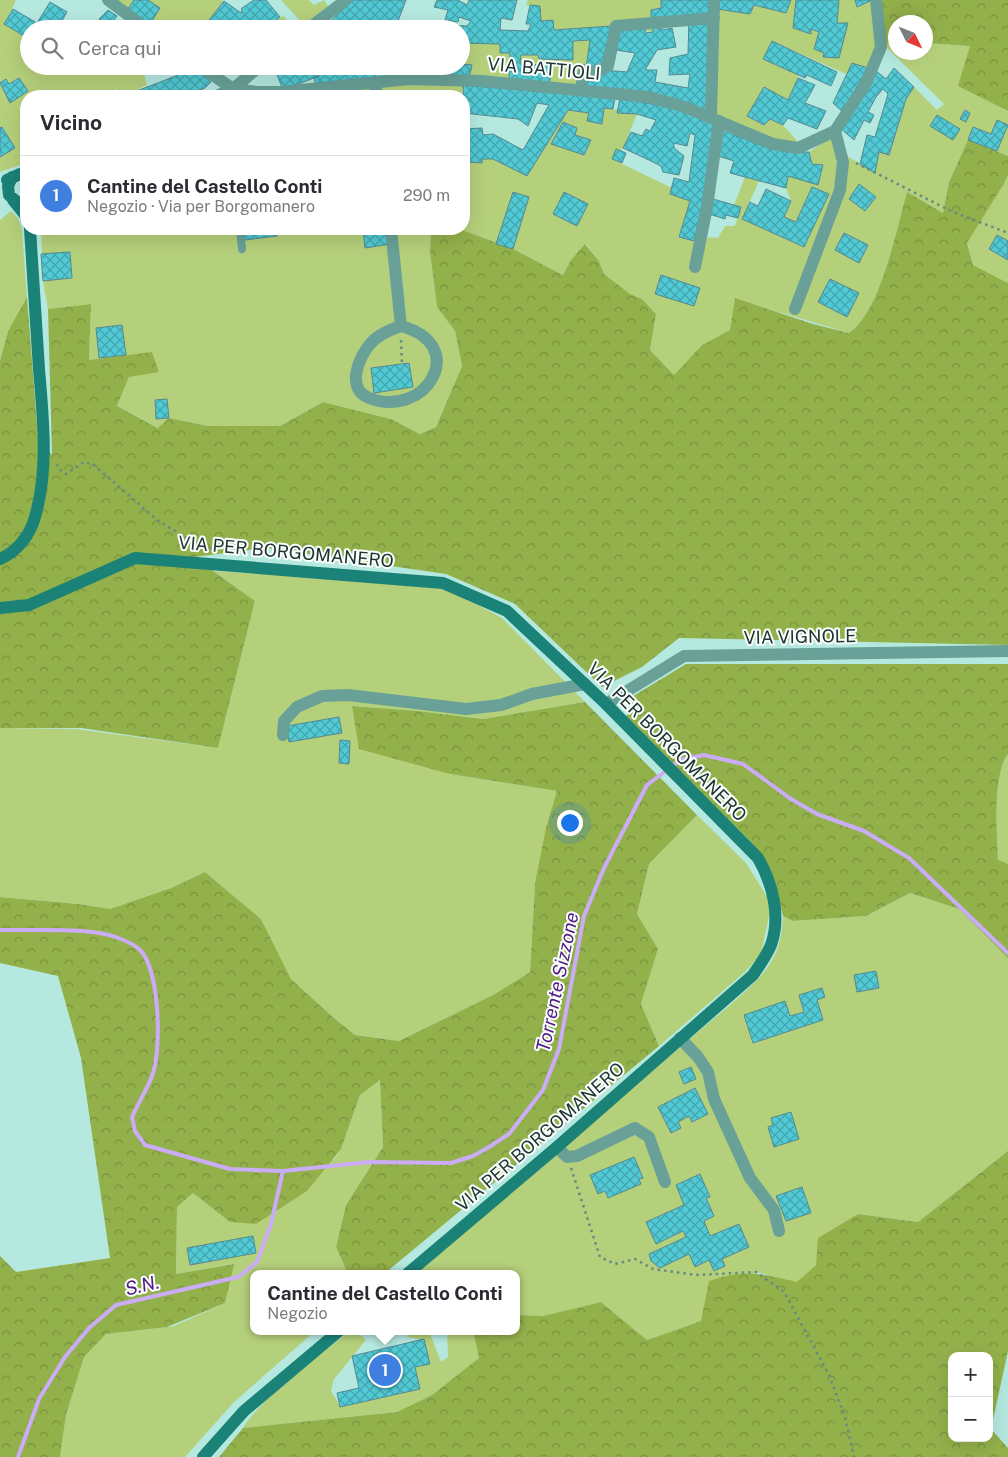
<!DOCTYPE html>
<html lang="it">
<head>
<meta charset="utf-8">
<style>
  body { margin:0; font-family:"Public Sans",sans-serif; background:#f7f7f7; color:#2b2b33 }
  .controls { position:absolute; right:15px; bottom:15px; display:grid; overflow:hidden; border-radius:10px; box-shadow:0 5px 20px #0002 }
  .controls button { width:45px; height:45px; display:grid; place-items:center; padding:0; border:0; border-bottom:1px solid #e1e1e2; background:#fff; color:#2b2b33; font:25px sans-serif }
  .compass { position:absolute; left:888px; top:15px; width:45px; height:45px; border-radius:50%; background:#fff; box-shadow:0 5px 20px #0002; rotate:133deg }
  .you { position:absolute; left:569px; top:822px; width:18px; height:18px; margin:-12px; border:4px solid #fff; border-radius:50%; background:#1a73e8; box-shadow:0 0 0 8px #1a73e833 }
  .badge { display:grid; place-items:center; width:32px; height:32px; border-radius:50%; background:#7c3aed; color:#fff; font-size:16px; font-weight:700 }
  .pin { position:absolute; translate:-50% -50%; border:2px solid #fff; box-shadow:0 1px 5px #0006 }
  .popup { position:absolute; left:250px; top:1270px; width:270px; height:65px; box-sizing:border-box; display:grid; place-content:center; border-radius:10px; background:#fff; filter:drop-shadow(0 1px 4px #0005); font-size:16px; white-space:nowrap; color:#7c7c81 }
  .popup b { font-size:19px; color:#2b2b33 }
  .popup::after { content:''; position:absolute; left:50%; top:100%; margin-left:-10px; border:10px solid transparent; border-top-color:#fff }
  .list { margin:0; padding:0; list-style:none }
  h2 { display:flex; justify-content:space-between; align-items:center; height:65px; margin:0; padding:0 20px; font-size:21px }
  h2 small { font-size:16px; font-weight:400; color:#7c7c81 }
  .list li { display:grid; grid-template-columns:32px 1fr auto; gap:15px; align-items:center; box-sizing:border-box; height:80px; padding:0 20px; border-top:1px solid #e1e1e2 }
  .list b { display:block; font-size:19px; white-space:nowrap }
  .list p { margin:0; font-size:16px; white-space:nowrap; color:#7c7c81 }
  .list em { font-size:16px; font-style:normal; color:#7c7c81 }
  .icon { flex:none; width:28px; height:28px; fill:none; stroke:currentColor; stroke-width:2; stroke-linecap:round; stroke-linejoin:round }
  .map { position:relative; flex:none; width:1008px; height:1457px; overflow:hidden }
  .search { position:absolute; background:#fff; box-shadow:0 5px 20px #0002; left:20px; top:20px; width:450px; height:55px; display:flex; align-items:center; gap:12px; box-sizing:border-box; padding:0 18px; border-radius:28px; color:#7c7c81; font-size:19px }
  .panel { position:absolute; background:#fff; box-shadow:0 5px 20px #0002; left:20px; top:90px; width:450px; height:145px; border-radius:20px }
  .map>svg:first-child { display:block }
</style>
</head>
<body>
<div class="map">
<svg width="1008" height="1457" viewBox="0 0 1008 1457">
  <defs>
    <pattern id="forest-crowns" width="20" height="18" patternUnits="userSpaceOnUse" patternTransform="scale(1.25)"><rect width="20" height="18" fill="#93b14b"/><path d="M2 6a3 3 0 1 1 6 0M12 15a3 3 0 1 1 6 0" fill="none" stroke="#78913f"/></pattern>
    <pattern id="building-cross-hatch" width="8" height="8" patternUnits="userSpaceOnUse" patternTransform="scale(1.25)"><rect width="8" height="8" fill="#51cad5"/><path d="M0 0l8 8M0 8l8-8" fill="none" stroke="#43a5ad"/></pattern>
  </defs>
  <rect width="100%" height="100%" fill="#b5e9e0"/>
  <path fill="#b5d07b" d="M0 0H16L5 23 29 39V66H159L144 74 147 85 124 96H121L117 89 101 96H26V136L23 138 26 146V163L0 172V157L15 148 3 127 0 128Z
    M117 0H220L224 1 202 29H157L116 2Z
    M281 0H309L314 5 324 0 328 6 305 26Z
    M528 0H661C661 12 653 21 653 32L610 26 554 30 541 21 540 6 526 5Z
    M791 0H796L793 28 811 34V29L819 32 814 49 824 53 823 57 838 58 848 23H837L839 0H855L857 7 870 1 877 45 868 68 852 63 846 74 772 41 764 59 798 75V78L788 100 764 87 747 116 763 125 770 119 783 125 799 143 776 142 713 116 717 9 750 14 754 5 786 13Z
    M283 16 296 29 264 28Z
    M590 40 582 88 549 85 553 65 520 64 521 55H538L539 59 573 41Z
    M461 43 500 44V53H510L509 81 469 78 472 65 462 64Z
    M895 43 896 52H926V43L971 46 959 86 1008 111V156L968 140 949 182 943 213 907 192C896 230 881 311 849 333L735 299 730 330 702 345 674 375 650 350 656 314 642 299 630 294 604 274 599 261 586 244 571 260 563 275 513 249 460 229H464V127L468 162 482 163V159H493L527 176 568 110 589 113 587 121 602 124 604 108C616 109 625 113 637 114L623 148 621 151 616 149 612 159 672 188 670 194 690 201 680 237C695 241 704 236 718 238L725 226H735L741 207 734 205 745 177 759 181 742 219 804 247 829 194 812 187 796 222 784 217 791 201 786 188 788 176 818 185 823 166 812 164 809 152 832 136 837 165 836 190 790 306 798 309C813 269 851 195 845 155L875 172 879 152 889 154 906 99 914 87 937 110 944 104 883 44Z
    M383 84 463 85 462 96H288Z
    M1008 175V283L973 265 967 242Z
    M11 211 18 218 22 230 27 297 8 331 0 361V220Z
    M41 229H431L430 252 437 307 455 331 462 366 436 427 420 434 391 419 323 402 280 426H208L169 418 159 428 117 406 129 377 89 360 91 304 48 309 43 281Z
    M214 571 415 583 454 592 502 618 585 702 483 719 418 711 353 706 450 774 557 791 535 883 530 972 493 995 399 1041 355 1035 335 1019 291 979 261 919 205 872 171 888 110 909 78 904 0 897V728L76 729 218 748 255 601Z
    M1008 754V864L998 861C997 834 992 775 1008 754Z
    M697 815 746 863 769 900V916L761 954 745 972 659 1046 641 1004 658 949 637 914 649 864Z
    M910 893 959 909 1008 958V1151L918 1222 858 1214 816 1265 797 1283 756 1272 701 1321 647 1340 601 1302 543 1316 516 1315V1274H425L420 1268 737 999C766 972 781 959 783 916L793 921 866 916Z
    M380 1080 383 1147 346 1205 336 1247 348 1274H254V1331H315L234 1402 185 1457H60L66 1415 84 1357 106 1334 174 1326 225 1303 233 1264 176 1274 177 1207 193 1193 230 1222 335 1158 341 1149 360 1095Z
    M350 1331H356L366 1340 334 1379 331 1391 341 1407 420 1389 415 1367 430 1363 424 1340 407 1337V1331H429L441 1362 448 1357 447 1331H473L479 1358 432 1395 397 1412 243 1428C262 1397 320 1355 350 1331Z"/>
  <path fill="url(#forest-crowns)" fill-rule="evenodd" d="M877 0H1008V111L958 86 970 46 926 43V22H896L895 43 883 44Z
    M968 140 1008 156V175L1003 185 967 243 973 265 1008 283V645L679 638 642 667 602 687 515 604 446 574 267 548 194 557 255 601 218 748 81 728H0V361L8 331 27 297 38 437 52 455 48 309 91 304 89 360 152 352 159 372 129 377 117 406 158 428 169 418 208 426H280L323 402 391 419 420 434 436 427 462 366 455 331 437 307 430 252 431 229H460L513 249 563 275 571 260 585 244 599 261 604 274 630 294 642 299 656 314 650 350 674 375 702 345 730 330 735 298 813 324 849 333C881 311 896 230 907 192L943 213 949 182Z
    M686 664H1008V754C992 775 997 834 998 860L1008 864V958L959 909 910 893 866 916 793 921 783 916 771 870 764 858 748 839 690 782 625 724 630 698Z
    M585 702 697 815 649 864 637 914 658 949 641 1004 659 1046 384 1274H348L336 1247 346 1205 383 1147 380 1080 360 1095 341 1149 307 1191 256 1224 230 1222 193 1193 177 1207 176 1274 234 1264 225 1303 167 1327 106 1334 84 1357 66 1415 60 1457H0V1256L16 1272 110 1258 81 1058 58 976 0 963V897L78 904 110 909 171 888 205 872 261 919 291 979 335 1019 355 1035 399 1041 493 995 530 972 535 883 546 828 557 791 450 774 359 749 352 706 418 711 483 719Z
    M1008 1151V1351L991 1429 1008 1448V1457H219L243 1428 397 1412 432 1395 479 1358 473 1331H516V1315L543 1316 601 1302 647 1340 701 1321 709 1281C747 1268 760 1274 797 1282L816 1265 818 1238 858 1214 918 1222ZM952 1356H989V1438H952Z"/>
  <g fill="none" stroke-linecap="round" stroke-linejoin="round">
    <path stroke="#cbacf6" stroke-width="4" d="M672 766 680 760 704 755 743 764 791 799 817 814 864 831 909 858 1008 953
      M0 930C33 931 92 926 121 939 126 941 136 946 140 950 160 970 162 1051 152 1076 147 1090 138 1103 132 1117L135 1131 145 1145 230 1169 283 1171 369 1162 451 1163 473 1156 489 1147 509 1134 543 1090 559 1049 584 916 604 868 647 785 667 770
      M18 1457 39 1399 65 1357 89 1328 116 1305 238 1277 257 1262 271 1224 283 1171"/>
  </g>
  <path fill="url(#building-cross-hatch)" stroke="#56888d" d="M134 0H148L160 8 150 24 128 9Z
    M254 0H266L280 17 264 29H202L224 1 241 13 242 8Z
    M353 0H406L395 29H322Z
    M437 0H458L467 5 469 0H517L512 20 501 18 500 30 528 31 531 24H526L530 5 540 6 541 21 553 20 554 30 611 26 602 65 586 68 590 40 573 41V60L539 59 538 55H521L520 64 553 65 549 85 509 81 510 53H500V44L461 43V29H406L407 23 467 26 471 21 459 17 458 22 445 20 448 10 434 7Z
    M661 0H712L707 110 582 88 585 74 603 70 627 72 635 53 616 50 619 28H644L646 33 653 32V26L662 24V30L672 28 676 47 657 50 645 70H657L655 82 688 88 690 74 669 75 670 58 688 54 689 16 651 21V10L661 8Z
    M717 0H791L786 13 754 5 750 14 717 9Z
    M796 0H839L837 23H848L839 58 823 57 824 53 814 49 819 32 811 29V34L793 28Z
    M855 0H870V1L857 7Z
    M50 2 67 12 57 29H29V39L4 24 13 9 37 23Z
    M108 10 117 16 109 27 99 19Z
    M772 41 837 72 831 86 807 75 805 78 763 59Z
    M461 55 463 56 462 64 472 65 469 78 435 76 434 68 461 66Z
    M852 63 868 68 845 114 833 103Z
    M181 66H191L211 82 205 88 186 96H124L186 72Z
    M275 66H328L317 70 319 76 283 90 274 67Z
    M328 66H380L375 79 316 85 314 78 319 76 317 70Z
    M382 66H405L403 76 378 78Z
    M894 68 914 87 906 99 889 155 879 152 875 173 860 164 867 135 875 137 888 94 883 89 876 97 868 112 874 115 870 123 864 120 854 140 840 128 875 70 886 79Z
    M19 78 28 91 10 103 0 83 6 79 9 84Z
    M798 78 815 85 805 103 826 111 817 129 788 118 783 125 770 119 764 125 747 116 764 87 788 100Z
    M463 85 615 98 613 109 604 108 602 124 587 121 589 113 568 110 527 176 493 159H482V163L468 162 464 129 482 128 483 135 493 134 523 150 549 105 537 103 528 126 518 119 464 113Z
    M620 98 684 110 716 123 705 193 694 241 679 237 690 201 670 194 674 178 689 182 695 135 690 133 687 146 674 143V148L684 156 679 175 663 172 661 166 651 161 623 148 631 132 642 136 646 129 650 131 656 120 637 114 617 113Z
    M965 110 970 113 966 122 960 119Z
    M937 115 960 129 953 140 930 126Z
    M997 120 1008 125 997 151 968 140 973 127 991 134Z
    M563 122 577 128 575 135 591 140 584 155 551 144Z
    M2 127 15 148 0 157V128Z
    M722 130 768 148 790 152H809L812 164 823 165 818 185 788 176 786 188 730 173 734 161 718 156Z
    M616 149 626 153 622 163 612 159Z
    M859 184 876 197 865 211 849 199Z
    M812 187 829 194 804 247 742 219 750 202 758 206 766 189 791 201 784 217 796 222Z
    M513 192 529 197 513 249 496 244Z
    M564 192 588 204 577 226 553 214Z
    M713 199 741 207 738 218 726 215 725 219 709 214Z
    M243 229H276L277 236 245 240Z
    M324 229H342L343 231 325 234Z
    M363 229H388L390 244 365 248Z
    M844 233 868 245 859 263 835 250Z
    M997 235 1008 241V260L989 249Z
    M70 252 72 278 43 281 41 254Z
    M661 275 700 288 694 306 655 294Z
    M830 279 859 293 847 317 818 302Z
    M122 325 126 355 99 358 96 328Z
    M409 363 413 387 374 393 371 368Z
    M167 399 169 418 156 419 155 400Z
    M339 717 342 733 289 742 287 726Z
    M340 740 350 741 349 764 339 763Z
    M876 971 879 988 857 992 854 975Z
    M822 988 825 997 817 1000 823 1020 753 1043 744 1015 785 1001 790 1016 804 1012 799 995Z
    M691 1067 696 1079 684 1084 679 1072Z
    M695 1088 708 1114 692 1122 689 1116 678 1122 681 1128 671 1133 658 1107Z
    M791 1112 799 1139 774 1147 768 1127 773 1125 771 1118Z
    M634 1157 643 1178 639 1179 641 1184 608 1198 605 1191 598 1194 590 1175Z
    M700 1174 710 1197 706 1198 714 1216 704 1221 710 1236 739 1224 749 1247 722 1259 725 1266 714 1271 709 1260 695 1267 689 1254 660 1268 651 1261 649 1254 686 1237 683 1231 656 1244 646 1222 684 1205 676 1185Z
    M802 1187 811 1213 786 1221 776 1196Z
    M253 1236 256 1253 190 1265 187 1248Z
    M424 1339 430 1364 415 1367 420 1389 340 1407 337 1393 359 1388 352 1356Z"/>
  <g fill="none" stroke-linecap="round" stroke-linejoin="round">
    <path stroke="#668a84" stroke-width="2.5" stroke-dasharray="2.5 4" stroke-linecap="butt" d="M856 163 951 211 1008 233
      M401 340 402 364
      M57 464 58 468 66 474 84 462 94 465 157 520 190 540 216 551
      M571 1168 600 1257 615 1264 635 1259 653 1269 696 1275 756 1272 784 1292 829 1375 845 1417 854 1457"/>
    <path stroke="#69a198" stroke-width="8" d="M240 229 242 249"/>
    <path stroke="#69a198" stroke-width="12" d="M108 0 147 29
      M200 66 233 89 257 92H281L409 79 482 81 649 97 685 107 773 144 798 148 835 131 866 83 881 47 876 0
      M375 82 377 96
      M581 90 584 70 595 72 608 66 616 26 714 18
      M711 117 714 0
      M391 229 401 326
      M695 267 707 207 719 121
      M795 309 840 190 843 162 835 131
      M401 326C471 345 426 420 369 398 345 389 359 356 371 343 379 334 390 330 401 326Z
      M283 735 284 721 297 707 322 696 348 695 466 709 501 705 532 694 585 684
      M680 1038 698 1057 708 1072 714 1099 750 1178 774 1210 779 1231
      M557 1147 567 1157 577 1156 635 1128 649 1137 665 1182"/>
    <path stroke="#69a198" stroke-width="12" d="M308 29 346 0
      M216 96 233 89 260 66
      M606 704 684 656 1008 651"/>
    <path stroke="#1a8277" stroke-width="12" d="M12 177 8 186 9 195 17 202H26
      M7 180 20 174 26 175
      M13 200 26 216
      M0 559C18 551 30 535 35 517 49 469 43 418 39 369 36 322 33 276 30 229
      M0 608 29 605 135 558 443 583 507 611 606 704 758 858C773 884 781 917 771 945 767 955 759 966 753 975L557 1147 407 1274
      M203 1457 244 1411 339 1331"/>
  </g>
  <g text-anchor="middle" stroke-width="4" stroke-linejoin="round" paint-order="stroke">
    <g font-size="18" fill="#203431" stroke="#fafffe">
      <text transform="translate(544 69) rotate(5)" y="6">VIA BATTIOLI</text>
      <text transform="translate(286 552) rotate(5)" y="6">VIA PER BORGOMANERO</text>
      <text transform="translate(800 637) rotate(-1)" y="6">VIA VIGNOLE</text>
      <text transform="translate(667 742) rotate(45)" y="6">VIA PER BORGOMANERO</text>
      <text transform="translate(540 1137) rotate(-41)" y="6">VIA PER BORGOMANERO</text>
    </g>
    <g font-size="19" font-style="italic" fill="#541b85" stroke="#fafffe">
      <text transform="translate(557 982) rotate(-78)" y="7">Torrente Sizzone</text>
      <text transform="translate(142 1285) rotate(-13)" y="7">S.N.</text>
    </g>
  </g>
</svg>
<div class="controls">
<button>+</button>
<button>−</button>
</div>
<svg class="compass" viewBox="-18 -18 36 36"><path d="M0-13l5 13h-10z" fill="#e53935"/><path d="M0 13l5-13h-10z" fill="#7c7c81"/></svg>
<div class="you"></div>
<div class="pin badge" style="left:385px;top:1370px;background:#3f7fe0">1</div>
<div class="popup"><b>Cantine del Castello Conti</b>Negozio</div>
<div class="search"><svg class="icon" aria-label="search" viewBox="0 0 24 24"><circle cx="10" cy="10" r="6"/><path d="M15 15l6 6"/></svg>Cerca qui</div>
<section class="panel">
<h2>Vicino<small></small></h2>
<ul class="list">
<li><span class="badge" style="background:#3f7fe0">1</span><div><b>Cantine del Castello Conti</b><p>Negozio · Via per Borgomanero</p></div><em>290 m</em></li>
</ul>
</section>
</div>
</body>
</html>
